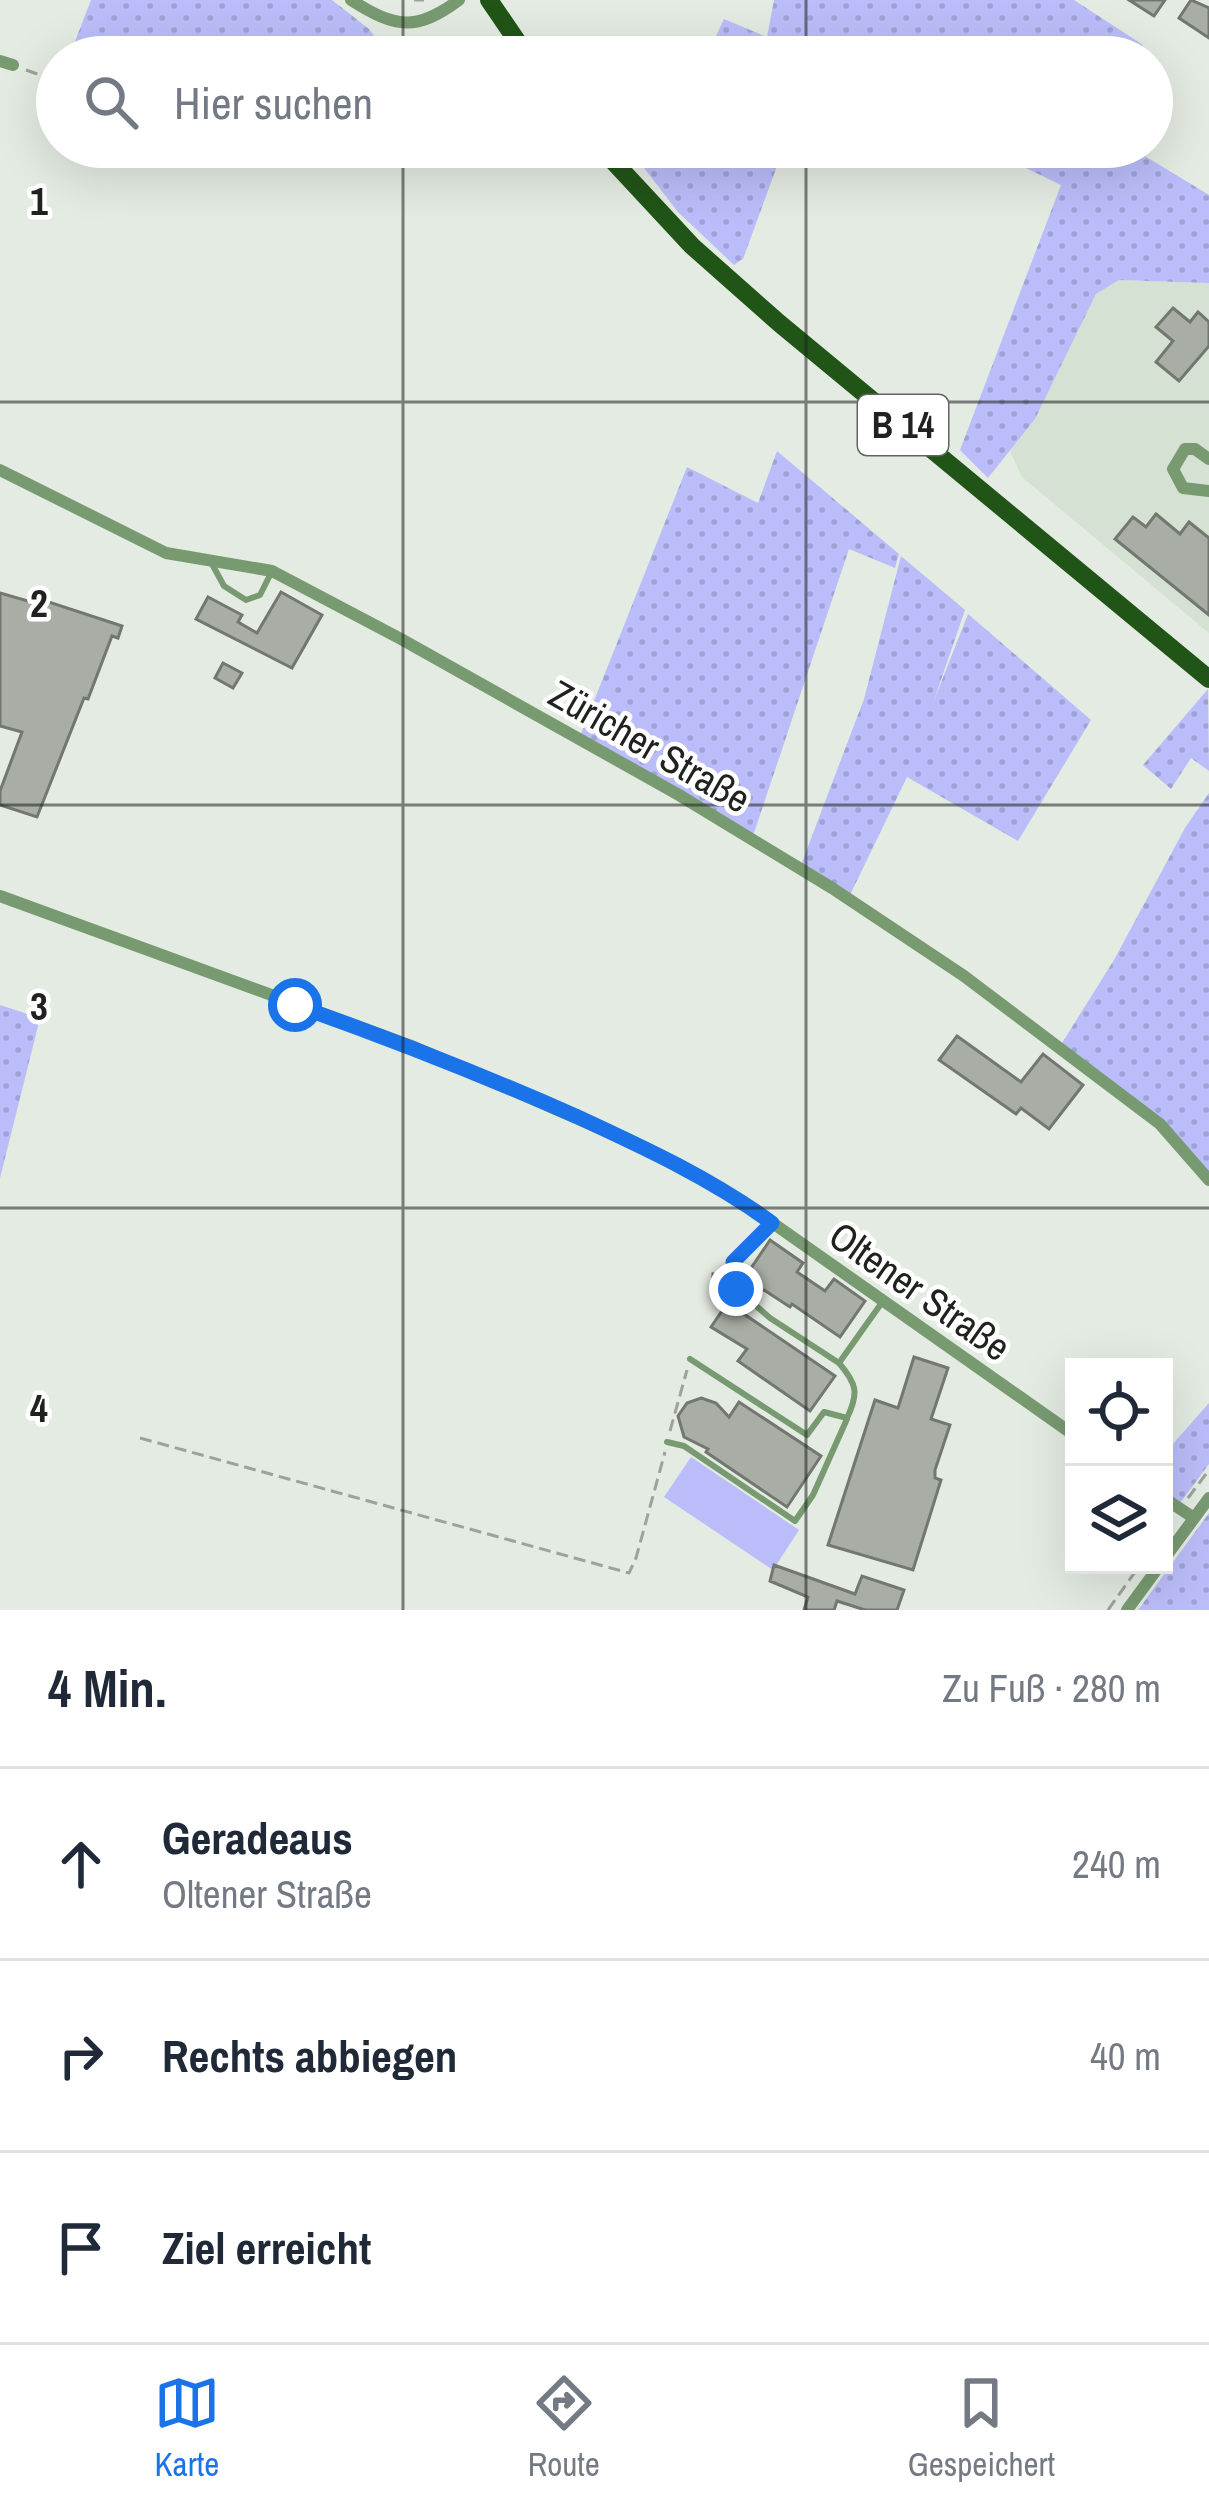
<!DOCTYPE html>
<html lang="de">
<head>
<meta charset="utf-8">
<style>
  body { margin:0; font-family:"Archivo Narrow",sans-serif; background:#f2f2f3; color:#1f2937 }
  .controls { position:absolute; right:36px; bottom:36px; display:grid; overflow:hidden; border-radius:0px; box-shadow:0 12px 48px #0002 }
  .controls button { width:108px; height:108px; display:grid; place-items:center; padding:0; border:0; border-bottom:3px solid #e0e1e3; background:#fff; color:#1f2937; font:60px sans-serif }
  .stop { position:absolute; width:36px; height:36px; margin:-27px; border:9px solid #1a73e8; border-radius:50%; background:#fff }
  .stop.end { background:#1a73e8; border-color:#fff; box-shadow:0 3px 12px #0008 }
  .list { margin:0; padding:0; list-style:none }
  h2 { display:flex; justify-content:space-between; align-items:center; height:156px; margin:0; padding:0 48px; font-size:51px }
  h2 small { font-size:39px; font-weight:400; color:#747a83 }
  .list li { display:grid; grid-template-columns:78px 1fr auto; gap:36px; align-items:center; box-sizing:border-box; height:192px; padding:0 48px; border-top:3px solid #e0e1e3 }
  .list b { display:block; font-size:45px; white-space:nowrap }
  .list p { margin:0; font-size:39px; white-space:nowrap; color:#747a83 }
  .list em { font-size:39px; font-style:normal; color:#747a83 }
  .icon { flex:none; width:66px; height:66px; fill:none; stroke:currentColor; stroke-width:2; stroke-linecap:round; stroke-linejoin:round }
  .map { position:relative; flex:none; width:1209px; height:1610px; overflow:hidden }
  .search { position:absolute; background:#fff; box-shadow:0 12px 48px #0002; left:36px; right:36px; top:36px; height:132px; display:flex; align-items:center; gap:30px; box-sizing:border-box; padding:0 42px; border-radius:66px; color:#747a83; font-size:45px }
  .sheet { height:732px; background:#fff }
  nav { display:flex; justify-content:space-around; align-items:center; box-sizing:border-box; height:168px; border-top:3px solid #e0e1e3; background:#fff; font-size:33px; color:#747a83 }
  nav a { display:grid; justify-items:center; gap:6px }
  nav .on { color:#1a73e8 }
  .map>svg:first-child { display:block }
</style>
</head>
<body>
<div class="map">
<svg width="1209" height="1610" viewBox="0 0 1209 1610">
  <defs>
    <pattern id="grass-dots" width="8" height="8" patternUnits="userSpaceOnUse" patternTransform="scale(3)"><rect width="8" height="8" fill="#babdf9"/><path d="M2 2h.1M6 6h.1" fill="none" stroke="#9fa2d5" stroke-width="1.8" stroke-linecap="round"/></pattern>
  </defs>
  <rect width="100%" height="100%" fill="#e4ebe2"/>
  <path fill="#d5e1d3" d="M1119 280 1209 283V633L1022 477 1010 451 1035 419 1096 294Z"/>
  <path fill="url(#grass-dots)" d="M91 0H332L369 29 390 57H69Z
    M774 0H1074L1143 45 1136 57H706L724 19 767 37Z
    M639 147H784L743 259 734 265 678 212 634 155Z
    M982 147H1130L1209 195V283L1119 280 1096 294 1035 419 988 478 960 450 1061 185Z
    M777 451 899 554 895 568 849 549 753 836 580 736 687 467 758 503Z
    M901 556 965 610 933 703 968 614 1091 720 1018 841 907 777 850 895 801 865 864 699Z
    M1208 689 1209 771 1191 758 1171 789 1143 765Z
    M1209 793V1174L1062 1043 1114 960 1185 828Z
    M0 1005 40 1018 0 1178Z
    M1209 1403V1464L1180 1503 1164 1492V1454Z
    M1209 1513V1610H1138Z"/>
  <path fill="#babdf9" d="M691 1457 799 1530 773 1570 664 1497Z"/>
  <path fill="#a8aea6" stroke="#727870" stroke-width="3" d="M1129 0H1165L1154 16Z
    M1191 0 1209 8V38L1179 18Z
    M1173 308 1190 322 1198 312 1209 322V346L1179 381 1156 362 1173 341 1156 327Z
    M1156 514 1180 534 1189 522 1209 538V615L1115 539 1133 517 1146 527Z
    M281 592 322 615 292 668 196 619 208 597 242 615 238 622 257 633Z
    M0 593 38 604 40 599 122 626 118 638 112 636 88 699 84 698 37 817 0 805V791L22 732 0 726Z
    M223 663 242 673 233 688 215 678Z
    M957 1036 1021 1082 1043 1054 1083 1085 1049 1129 1021 1108 1016 1114 939 1060Z
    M770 1240 803 1263 797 1272 825 1291 834 1279 865 1301 840 1337 792 1304 790 1307 764 1290 754 1294 744 1285 743 1280Z
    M713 1274 725 1277 722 1306 712 1287Z
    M733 1295 745 1306 741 1312 835 1376 810 1411 738 1361 747 1349 711 1327Z
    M914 1357 948 1368 931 1419 950 1425 935 1470V1478L941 1480 913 1570 828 1545 875 1400 898 1408Z
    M701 1398 716 1403 729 1417 739 1402 821 1456 787 1507 706 1452 708 1449 684 1437 678 1416 687 1403Z
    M774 1565 855 1594 862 1576 904 1590 897 1610H865L837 1601 834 1610H804L808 1597 770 1581Z"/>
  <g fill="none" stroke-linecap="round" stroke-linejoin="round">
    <path stroke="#9da29b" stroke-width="3" stroke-dasharray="12 6" stroke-linecap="butt" d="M414 0H424
      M26 70 57 81
      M670 1431 687 1370
      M140 1438 629 1573 636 1558 665 1452
      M1188 1498 1209 1470
      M1164 1531 1172 1520
      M1108 1610 1140 1565"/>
    <path stroke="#789a71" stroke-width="6" d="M212 564 224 586 246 600 260 595 272 571
      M770 1225 733 1262 737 1289 770 1318 839 1363
      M690 1359 807 1435 824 1412 847 1418C859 1393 857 1384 839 1363L883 1301
      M667 1442 684 1446 795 1521 813 1495 847 1419"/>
    <path stroke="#789a71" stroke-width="12" d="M351 0C395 28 416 32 459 0
      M0 61 13 65
      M1209 459 1195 449H1185L1173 469 1183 488 1209 491
      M0 470 166 553 272 571 401 639 679 795 832 888 964 976 1160 1124 1209 1180
      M0 896 414 1047 640 1146 740 1200 1074 1435
      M1164 1498 1194 1518
      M1164 1559 1209 1498
      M1127 1610 1160 1565"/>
    <path stroke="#215417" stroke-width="18" d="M489 0 528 57
      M600 147 692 246 779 323 1209 679"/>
  </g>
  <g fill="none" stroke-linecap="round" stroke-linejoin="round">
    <path stroke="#1a73e8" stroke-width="15" d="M295 1005C391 1039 485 1076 578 1117 645 1148 712 1179 772 1223L733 1262 736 1289"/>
  </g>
  <path fill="none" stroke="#1f221f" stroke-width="3" stroke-opacity="0.55" d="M403 0V57M806 0V57M403 147V1610M806 147V1610M0 402H1209M0 805H1209M0 1208H1209"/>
  <g text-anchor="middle" stroke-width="9" stroke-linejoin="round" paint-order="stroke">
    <rect fill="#fff" stroke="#626462" stroke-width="3" x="858" y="395" width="90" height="60" rx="9"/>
    <g font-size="36" font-weight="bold" fill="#1f221f">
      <text x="903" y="438">B 14</text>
    </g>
    <g font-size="39" fill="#1f221f" stroke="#fff">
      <text transform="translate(650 746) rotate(30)" y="14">Züricher Straße</text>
      <text transform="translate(920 1291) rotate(35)" y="14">Oltener Straße</text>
    </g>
  </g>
  <g font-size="39" text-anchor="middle" font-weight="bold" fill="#1f221f" stroke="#fff" stroke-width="9" stroke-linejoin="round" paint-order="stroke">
    <text x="39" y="215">1</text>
    <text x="39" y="617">2</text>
    <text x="39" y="1020">3</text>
    <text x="39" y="1422">4</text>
  </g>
</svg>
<div class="controls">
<button><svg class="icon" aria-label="locate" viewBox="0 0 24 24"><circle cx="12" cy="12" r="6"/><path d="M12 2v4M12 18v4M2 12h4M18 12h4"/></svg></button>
<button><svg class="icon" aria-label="layers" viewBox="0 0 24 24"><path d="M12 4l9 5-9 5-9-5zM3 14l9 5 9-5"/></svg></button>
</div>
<div class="stop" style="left:295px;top:1005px"></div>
<div class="stop end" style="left:736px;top:1289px"></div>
<div class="search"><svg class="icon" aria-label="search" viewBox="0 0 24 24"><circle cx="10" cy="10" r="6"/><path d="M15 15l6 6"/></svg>Hier suchen</div>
</div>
<section class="sheet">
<h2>4 Min.<small>Zu Fuß · 280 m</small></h2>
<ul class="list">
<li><svg class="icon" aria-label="ahead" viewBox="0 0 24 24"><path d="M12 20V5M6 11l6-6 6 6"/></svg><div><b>Geradeaus</b><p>Oltener Straße</p></div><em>240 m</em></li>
<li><svg class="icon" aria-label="right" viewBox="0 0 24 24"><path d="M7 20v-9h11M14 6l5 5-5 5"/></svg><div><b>Rechts abbiegen</b></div><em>40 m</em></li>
<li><svg class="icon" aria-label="arrive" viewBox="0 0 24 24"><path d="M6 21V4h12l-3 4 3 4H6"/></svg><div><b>Ziel erreicht</b></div></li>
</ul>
</section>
<nav>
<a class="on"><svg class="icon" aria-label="map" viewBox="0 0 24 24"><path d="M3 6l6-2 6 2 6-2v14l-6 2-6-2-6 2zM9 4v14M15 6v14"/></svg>Karte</a>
<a><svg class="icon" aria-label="directions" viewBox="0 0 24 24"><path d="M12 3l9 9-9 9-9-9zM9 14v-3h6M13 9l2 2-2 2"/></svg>Route</a>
<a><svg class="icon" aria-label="saved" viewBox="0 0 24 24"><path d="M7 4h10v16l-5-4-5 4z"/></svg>Gespeichert</a>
</nav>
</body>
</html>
